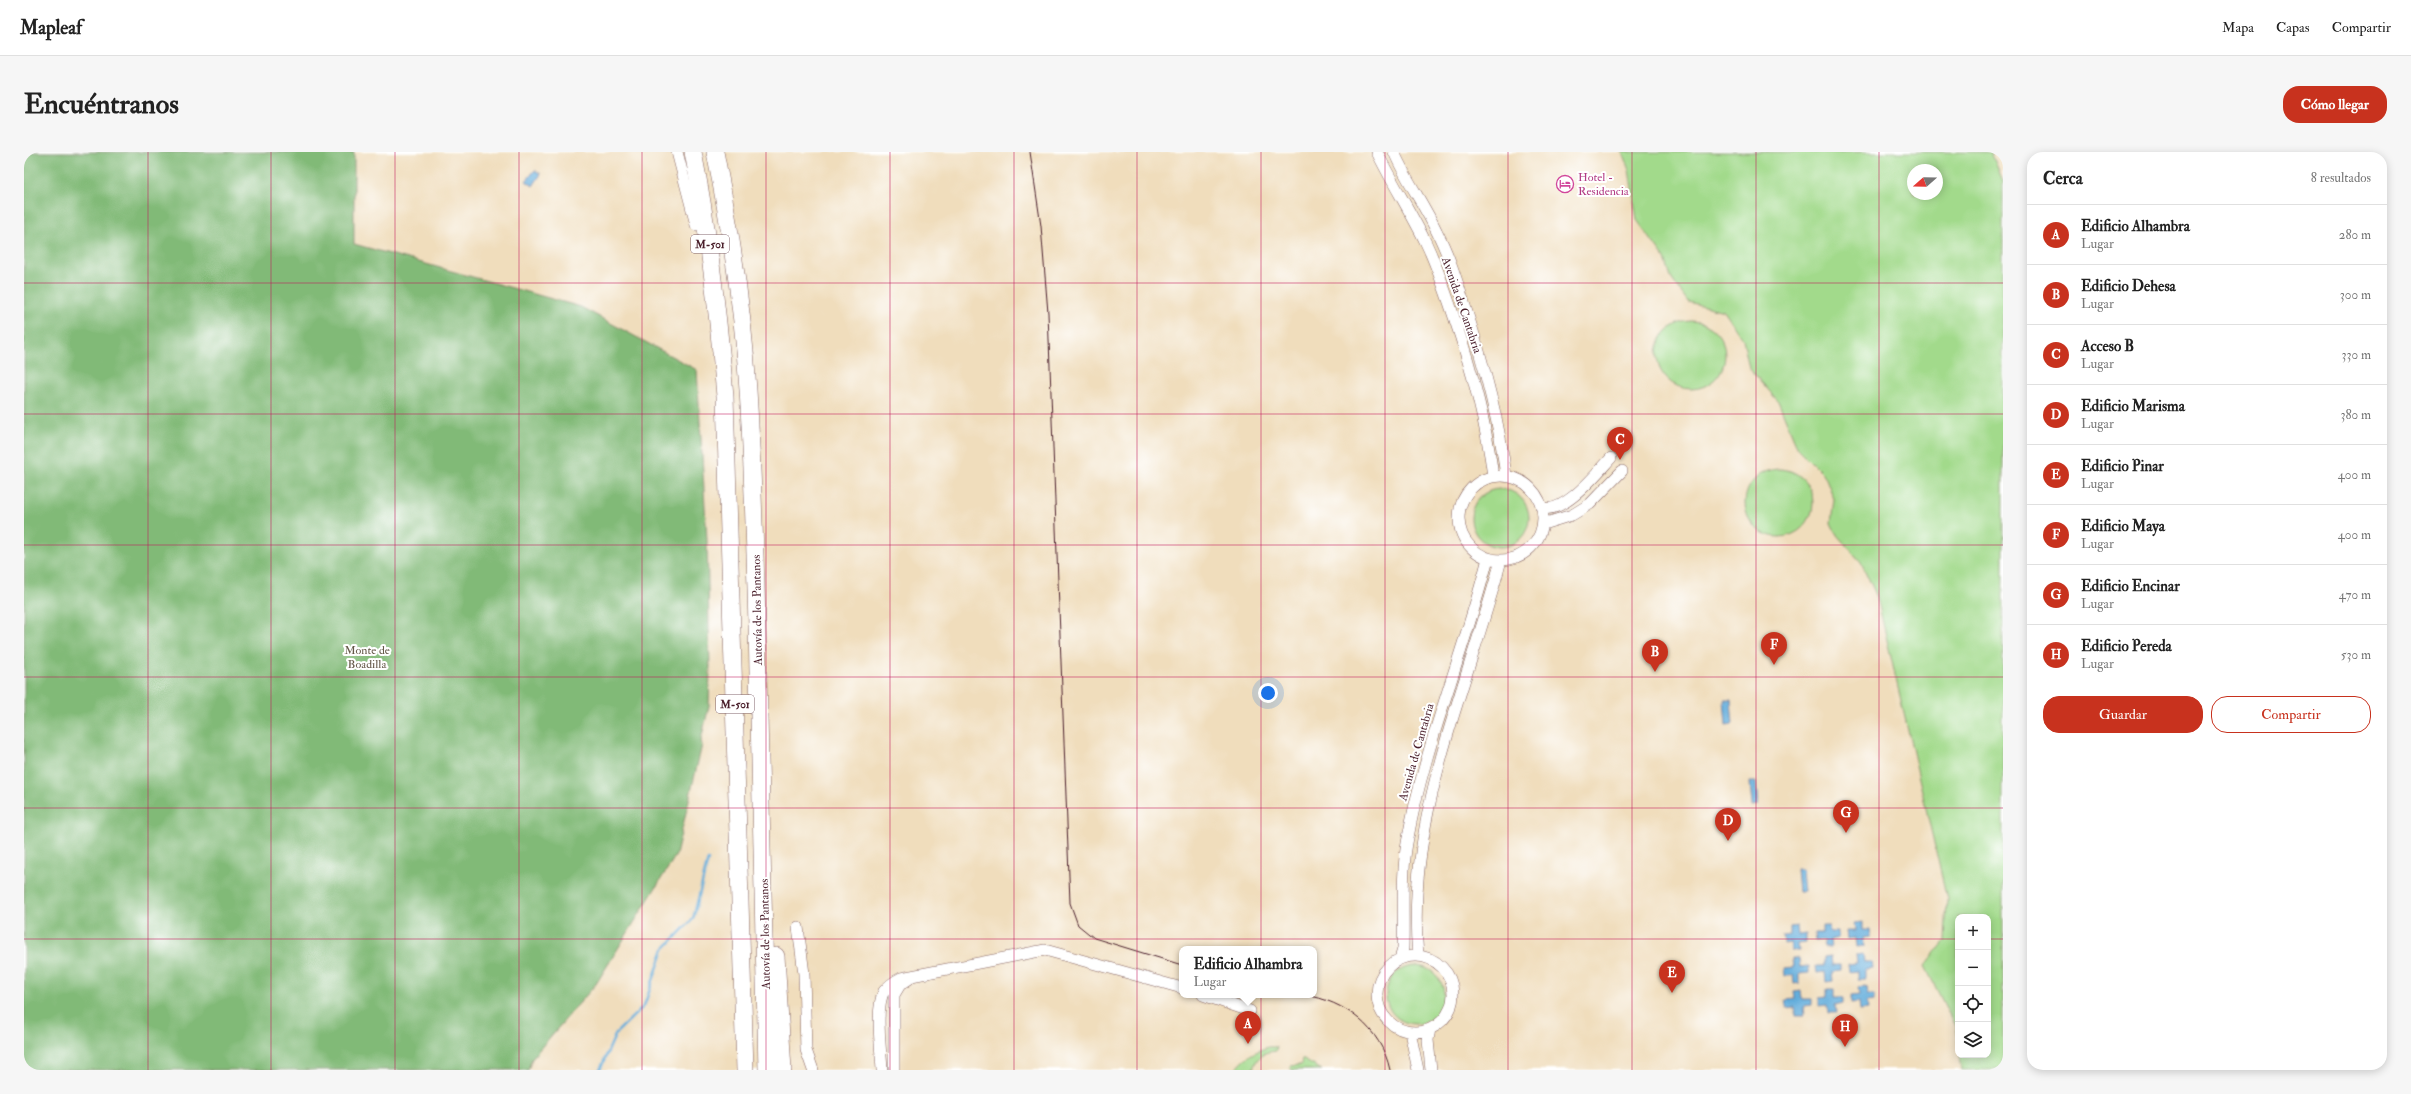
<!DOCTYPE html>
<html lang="es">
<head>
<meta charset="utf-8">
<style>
  body { margin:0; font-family:"IM FELL Double Pica",serif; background:#f6f6f6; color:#222 }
  .controls { position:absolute; right:12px; bottom:12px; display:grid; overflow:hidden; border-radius:8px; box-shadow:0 2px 10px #0003 }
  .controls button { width:36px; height:36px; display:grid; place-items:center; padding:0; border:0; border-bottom:1px solid #e0e0e0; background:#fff; color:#222; font:20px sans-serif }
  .compass { position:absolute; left:1883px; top:12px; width:36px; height:36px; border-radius:50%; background:#fff; box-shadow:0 2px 10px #0003; rotate:250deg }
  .you { position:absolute; left:1244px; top:541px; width:14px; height:14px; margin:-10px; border:3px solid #fff; border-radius:50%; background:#1a73e8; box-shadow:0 0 0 6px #1a73e833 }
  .badge { display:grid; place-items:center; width:26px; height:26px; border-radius:50%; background:#c8321e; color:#fff; font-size:13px; font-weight:700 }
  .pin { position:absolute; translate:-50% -33px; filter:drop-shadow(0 1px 2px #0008) }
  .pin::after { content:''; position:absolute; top:21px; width:14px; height:12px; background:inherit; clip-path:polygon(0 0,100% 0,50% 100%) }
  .popup { position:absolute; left:1155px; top:794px; width:138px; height:52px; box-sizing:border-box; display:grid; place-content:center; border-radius:8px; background:#fff; filter:drop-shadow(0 1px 3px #0005); font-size:13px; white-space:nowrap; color:#767676 }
  .popup b { font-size:15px; color:#222 }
  .popup::after { content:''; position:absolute; left:50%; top:100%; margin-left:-8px; border:8px solid transparent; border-top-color:#fff }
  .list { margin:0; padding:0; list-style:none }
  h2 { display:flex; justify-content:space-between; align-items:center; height:52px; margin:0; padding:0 16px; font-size:17px }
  h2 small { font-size:13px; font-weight:400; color:#767676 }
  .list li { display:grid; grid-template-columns:26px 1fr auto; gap:12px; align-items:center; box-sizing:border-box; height:60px; padding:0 16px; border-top:1px solid #e0e0e0 }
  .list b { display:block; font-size:15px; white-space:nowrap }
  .list p { margin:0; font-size:13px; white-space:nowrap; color:#767676 }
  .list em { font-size:13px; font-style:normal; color:#767676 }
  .actions { display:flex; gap:8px; padding:12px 16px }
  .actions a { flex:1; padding:9px 0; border:1px solid #c8321e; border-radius:16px; text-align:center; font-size:14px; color:#c8321e }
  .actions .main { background:#c8321e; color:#fff }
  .icon { flex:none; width:22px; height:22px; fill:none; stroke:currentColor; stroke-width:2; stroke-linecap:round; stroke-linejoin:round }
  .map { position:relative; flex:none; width:1979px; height:918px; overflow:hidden; border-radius:16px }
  header { display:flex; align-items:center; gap:24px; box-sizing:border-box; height:56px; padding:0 20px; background:#fff; border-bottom:1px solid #e0e0e0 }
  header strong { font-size:19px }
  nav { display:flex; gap:22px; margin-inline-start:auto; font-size:14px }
  .intro { display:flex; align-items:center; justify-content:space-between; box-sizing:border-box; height:96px; padding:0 24px }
  h1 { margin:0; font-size:28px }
  .button { padding:10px 18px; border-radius:16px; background:#c8321e; color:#fff; font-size:14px; font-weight:700 }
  main { display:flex; gap:24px; padding:0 24px }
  aside { flex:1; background:#fff; border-radius:16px; box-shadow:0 2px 10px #0003 }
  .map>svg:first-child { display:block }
</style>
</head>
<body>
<header>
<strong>Mapleaf</strong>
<nav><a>Mapa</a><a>Capas</a><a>Compartir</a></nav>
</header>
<div class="intro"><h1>Encuéntranos</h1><a class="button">Cómo llegar</a></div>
<main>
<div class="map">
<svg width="1979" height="918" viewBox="0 0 1979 918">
  <rect width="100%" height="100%" fill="#fff"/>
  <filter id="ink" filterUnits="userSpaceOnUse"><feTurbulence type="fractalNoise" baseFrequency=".025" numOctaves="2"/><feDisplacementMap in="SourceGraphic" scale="8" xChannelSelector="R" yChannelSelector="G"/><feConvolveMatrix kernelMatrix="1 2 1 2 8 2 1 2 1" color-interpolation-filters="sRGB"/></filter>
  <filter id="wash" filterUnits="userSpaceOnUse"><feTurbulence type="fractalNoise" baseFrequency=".012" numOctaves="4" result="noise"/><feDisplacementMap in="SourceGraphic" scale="16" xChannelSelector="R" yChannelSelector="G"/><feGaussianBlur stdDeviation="0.9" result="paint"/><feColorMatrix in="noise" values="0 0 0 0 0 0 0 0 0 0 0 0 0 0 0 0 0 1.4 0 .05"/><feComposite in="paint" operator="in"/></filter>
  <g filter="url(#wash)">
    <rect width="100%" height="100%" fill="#f0ddbc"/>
    <path fill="#a2da8b" stroke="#767c5b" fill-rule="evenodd" d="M1598 0H1967L1979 29V918H1938L1936 903H1964V765H1934V891L1931 874 1901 814 1921 789 1923 747 1853 445 1837 410 1813 383 1807 371 1810 347 1801 324 1774 297 1754 249 1725 216 1719 187 1700 159 1664 150 1647 126 1641 107 1613 68 1605 18ZM1889 18H1913V42H1889Z
      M1633 203a34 34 0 1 1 68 0a34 34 0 1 1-68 0Z
      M1721 351a34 34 0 1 1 68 0a34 34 0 1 1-68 0Z
      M1447 366a29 29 0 1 1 58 0a29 29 0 1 1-58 0Z
      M1362 843a29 29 0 1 1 58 0a29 29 0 1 1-58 0Z
      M1244 895H1253L1252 899C1239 900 1232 905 1229 918H1211C1220 905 1230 900 1244 895Z
      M1278 907 1298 918H1267L1266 914 1277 913Z"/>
    <path fill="#81ba77" stroke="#666c51" d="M0 0H330V92L557 155 673 218 683 388 686 516 685 554 677 588 678 593 652 703 572 832 508 906 504 918H0Z"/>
    <path fill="#63addb" stroke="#566683" d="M511 18 517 22 509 34 502 29Z
      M1700 548H1707L1709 572 1702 573Z
      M1726 630H1732L1734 653 1728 654Z
      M1772 717H1778L1780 740H1774Z
      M1838 770V778H1846L1847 785 1839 786 1840 794 1832 795 1831 786 1823 787 1822 779H1831L1830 771Z
      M1798 773H1805L1806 780H1814V786L1806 788 1807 796H1800L1799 788 1791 789 1790 781H1798Z
      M1773 774 1774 783 1782 782V790L1774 791 1775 799H1767V791L1759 792 1758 784 1766 783V775Z
      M1839 802 1840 810H1848L1849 817 1841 818V827H1834V818L1825 819 1824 812 1833 811 1832 803Z
      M1807 804 1808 813H1816V819L1808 820 1809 829 1802 830 1801 820 1793 821 1792 814H1800V805Z
      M1768 807H1775L1776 815 1785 814V821L1776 822V831L1770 832 1769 823 1761 824 1760 816 1769 815Z
      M1842 834 1843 842H1851V849L1843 850 1844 858 1836 859 1835 850 1827 851V844L1835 843 1834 835Z
      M1803 837H1810V845H1819V851L1811 853 1812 861H1805L1804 853 1795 854V846L1803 845Z
      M1777 839 1778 847H1787V854L1779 855 1780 863H1772L1771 855 1763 856 1762 848 1771 847 1770 840Z"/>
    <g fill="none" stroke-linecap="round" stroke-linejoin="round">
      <path stroke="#63addb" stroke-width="2.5" d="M576 918 592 881 620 854 640 797 669 767 684 708"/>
    </g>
  </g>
  <g filter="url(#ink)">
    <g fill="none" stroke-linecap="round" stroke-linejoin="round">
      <g stroke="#84625e" stroke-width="12">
        <path id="minor" d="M653 0 672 73
          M1353 0C1368 31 1387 60 1402 91 1413 114 1421 138 1429 162 1447 215 1462 269 1469 324
          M1370 0C1382 28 1400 52 1413 80 1425 103 1433 129 1441 154 1459 209 1475 266 1482 324
          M1435 366a42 42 0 1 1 84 0a42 42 0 1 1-84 0Z
          M1517 355C1538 365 1574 320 1587 306
          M1519 372 1548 363 1566 352 1598 319
          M774 775 780 822 782 898 789 918
          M1394 804C1381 666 1443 538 1477 408
          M1353 842a38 38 0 1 1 76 0a38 38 0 1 1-76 0Z
          M1376 807 1379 797C1380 762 1377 725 1383 691 1400 593 1440 502 1464 406
          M1179 843 1226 859
          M1406 877 1404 888 1407 918
          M1386 880 1394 918
          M858 918C857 899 851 855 860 839 865 833 871 829 877 826L1021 798 1158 836
          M870 918V843L876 833 885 827"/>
      </g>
      <g stroke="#84625e" stroke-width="18">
        <path id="highway" d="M669 0C685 81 694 161 701 244L721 918
          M691 0C707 79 719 158 724 238 729 317 731 395 733 474 737 622 741 770 743 918
          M752 804 759 918"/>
      </g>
      <use href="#minor" stroke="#fff" stroke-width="11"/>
      <use href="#highway" stroke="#fff" stroke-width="17"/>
      <path stroke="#4a1f2b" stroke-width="1" d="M1006 0 1017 74 1024 161 1046 751 1054 773 1070 786 1158 813
        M1281 843C1321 849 1357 876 1366 918"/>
    </g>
  </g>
  <path fill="none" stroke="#c2185b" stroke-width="1" stroke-opacity="0.55" d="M124 0V918M247 0V918M371 0V918M495 0V918M618 0V918M742 0V918M866 0V918M990 0V918M1113 0V918M1237 0V918M1361 0V918M1484 0V918M1608 0V918M1732 0V918M1855 0V918M0 131H1979M0 262H1979M0 393H1979M0 525H1979M0 656H1979M0 787H1934M1964 787H1979"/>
  <defs>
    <g id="hotel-ring" transform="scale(0.9)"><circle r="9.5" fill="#fff" stroke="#d1479c" stroke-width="1.5"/><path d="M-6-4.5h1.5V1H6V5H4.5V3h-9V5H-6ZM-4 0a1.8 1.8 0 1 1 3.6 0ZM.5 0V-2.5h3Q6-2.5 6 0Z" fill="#d1479c"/></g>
  </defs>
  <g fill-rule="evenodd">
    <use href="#hotel-ring" x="1541" y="32"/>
  </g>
  <g text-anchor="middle" stroke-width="4" stroke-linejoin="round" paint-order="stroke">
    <g fill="#fff" stroke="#80626b" stroke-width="1">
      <rect x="667" y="83" width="38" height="18" rx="3"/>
      <rect x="692" y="543" width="38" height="18" rx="3"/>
    </g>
    <g font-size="11" font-weight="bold" fill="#4a1f2b">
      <text x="686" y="96">M-501</text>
      <text x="711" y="556">M-501</text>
    </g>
    <g font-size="12" fill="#b23c85" stroke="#fff" text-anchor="start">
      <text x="1554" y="29">Hotel -<tspan x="1554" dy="14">Residencia</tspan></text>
    </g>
    <g font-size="12" fill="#4a1f2b" stroke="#fff">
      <text transform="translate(1438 153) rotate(71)" y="4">Avenida de Cantabria</text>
      <text transform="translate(733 458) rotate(-91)" y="4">Autovía de los Pantanos</text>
      <text transform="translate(1392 600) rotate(-74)" y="4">Avenida de Cantabria</text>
      <text transform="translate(741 782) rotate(-91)" y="4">Autovía de los Pantanos</text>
    </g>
    <g font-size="12" fill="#645748" stroke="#fff">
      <text x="343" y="502">Monte de<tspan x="343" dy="14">Boadilla</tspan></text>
    </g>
  </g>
</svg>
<div class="controls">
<button>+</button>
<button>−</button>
<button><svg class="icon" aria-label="locate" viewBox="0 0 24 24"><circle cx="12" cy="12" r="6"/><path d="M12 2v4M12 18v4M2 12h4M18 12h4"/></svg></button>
<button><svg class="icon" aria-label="layers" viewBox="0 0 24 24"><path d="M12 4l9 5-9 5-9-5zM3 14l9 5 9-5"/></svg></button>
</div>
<svg class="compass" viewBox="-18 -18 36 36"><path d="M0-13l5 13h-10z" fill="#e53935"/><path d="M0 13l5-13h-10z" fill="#767676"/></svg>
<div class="you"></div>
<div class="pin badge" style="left:1224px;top:892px">A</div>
<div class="popup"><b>Edificio Alhambra</b>Lugar</div>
<div class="pin badge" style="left:1631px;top:520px">B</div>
<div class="pin badge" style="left:1596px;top:308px">C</div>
<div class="pin badge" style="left:1704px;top:689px">D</div>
<div class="pin badge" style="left:1648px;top:841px">E</div>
<div class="pin badge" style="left:1750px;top:513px">F</div>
<div class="pin badge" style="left:1822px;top:681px">G</div>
<div class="pin badge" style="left:1821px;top:895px">H</div>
</div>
<aside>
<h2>Cerca<small>8 resultados</small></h2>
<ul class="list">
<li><span class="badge">A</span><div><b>Edificio Alhambra</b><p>Lugar</p></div><em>280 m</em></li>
<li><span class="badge">B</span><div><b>Edificio Dehesa</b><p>Lugar</p></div><em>300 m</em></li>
<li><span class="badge">C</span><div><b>Acceso B</b><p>Lugar</p></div><em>330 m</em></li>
<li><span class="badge">D</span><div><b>Edificio Marisma</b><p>Lugar</p></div><em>380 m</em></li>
<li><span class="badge">E</span><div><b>Edificio Pinar</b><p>Lugar</p></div><em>400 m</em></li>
<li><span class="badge">F</span><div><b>Edificio Maya</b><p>Lugar</p></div><em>400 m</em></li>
<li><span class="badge">G</span><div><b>Edificio Encinar</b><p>Lugar</p></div><em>470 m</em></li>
<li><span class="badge">H</span><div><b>Edificio Pereda</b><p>Lugar</p></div><em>530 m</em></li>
</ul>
<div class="actions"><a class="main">Guardar</a><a>Compartir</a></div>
</aside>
</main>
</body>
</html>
